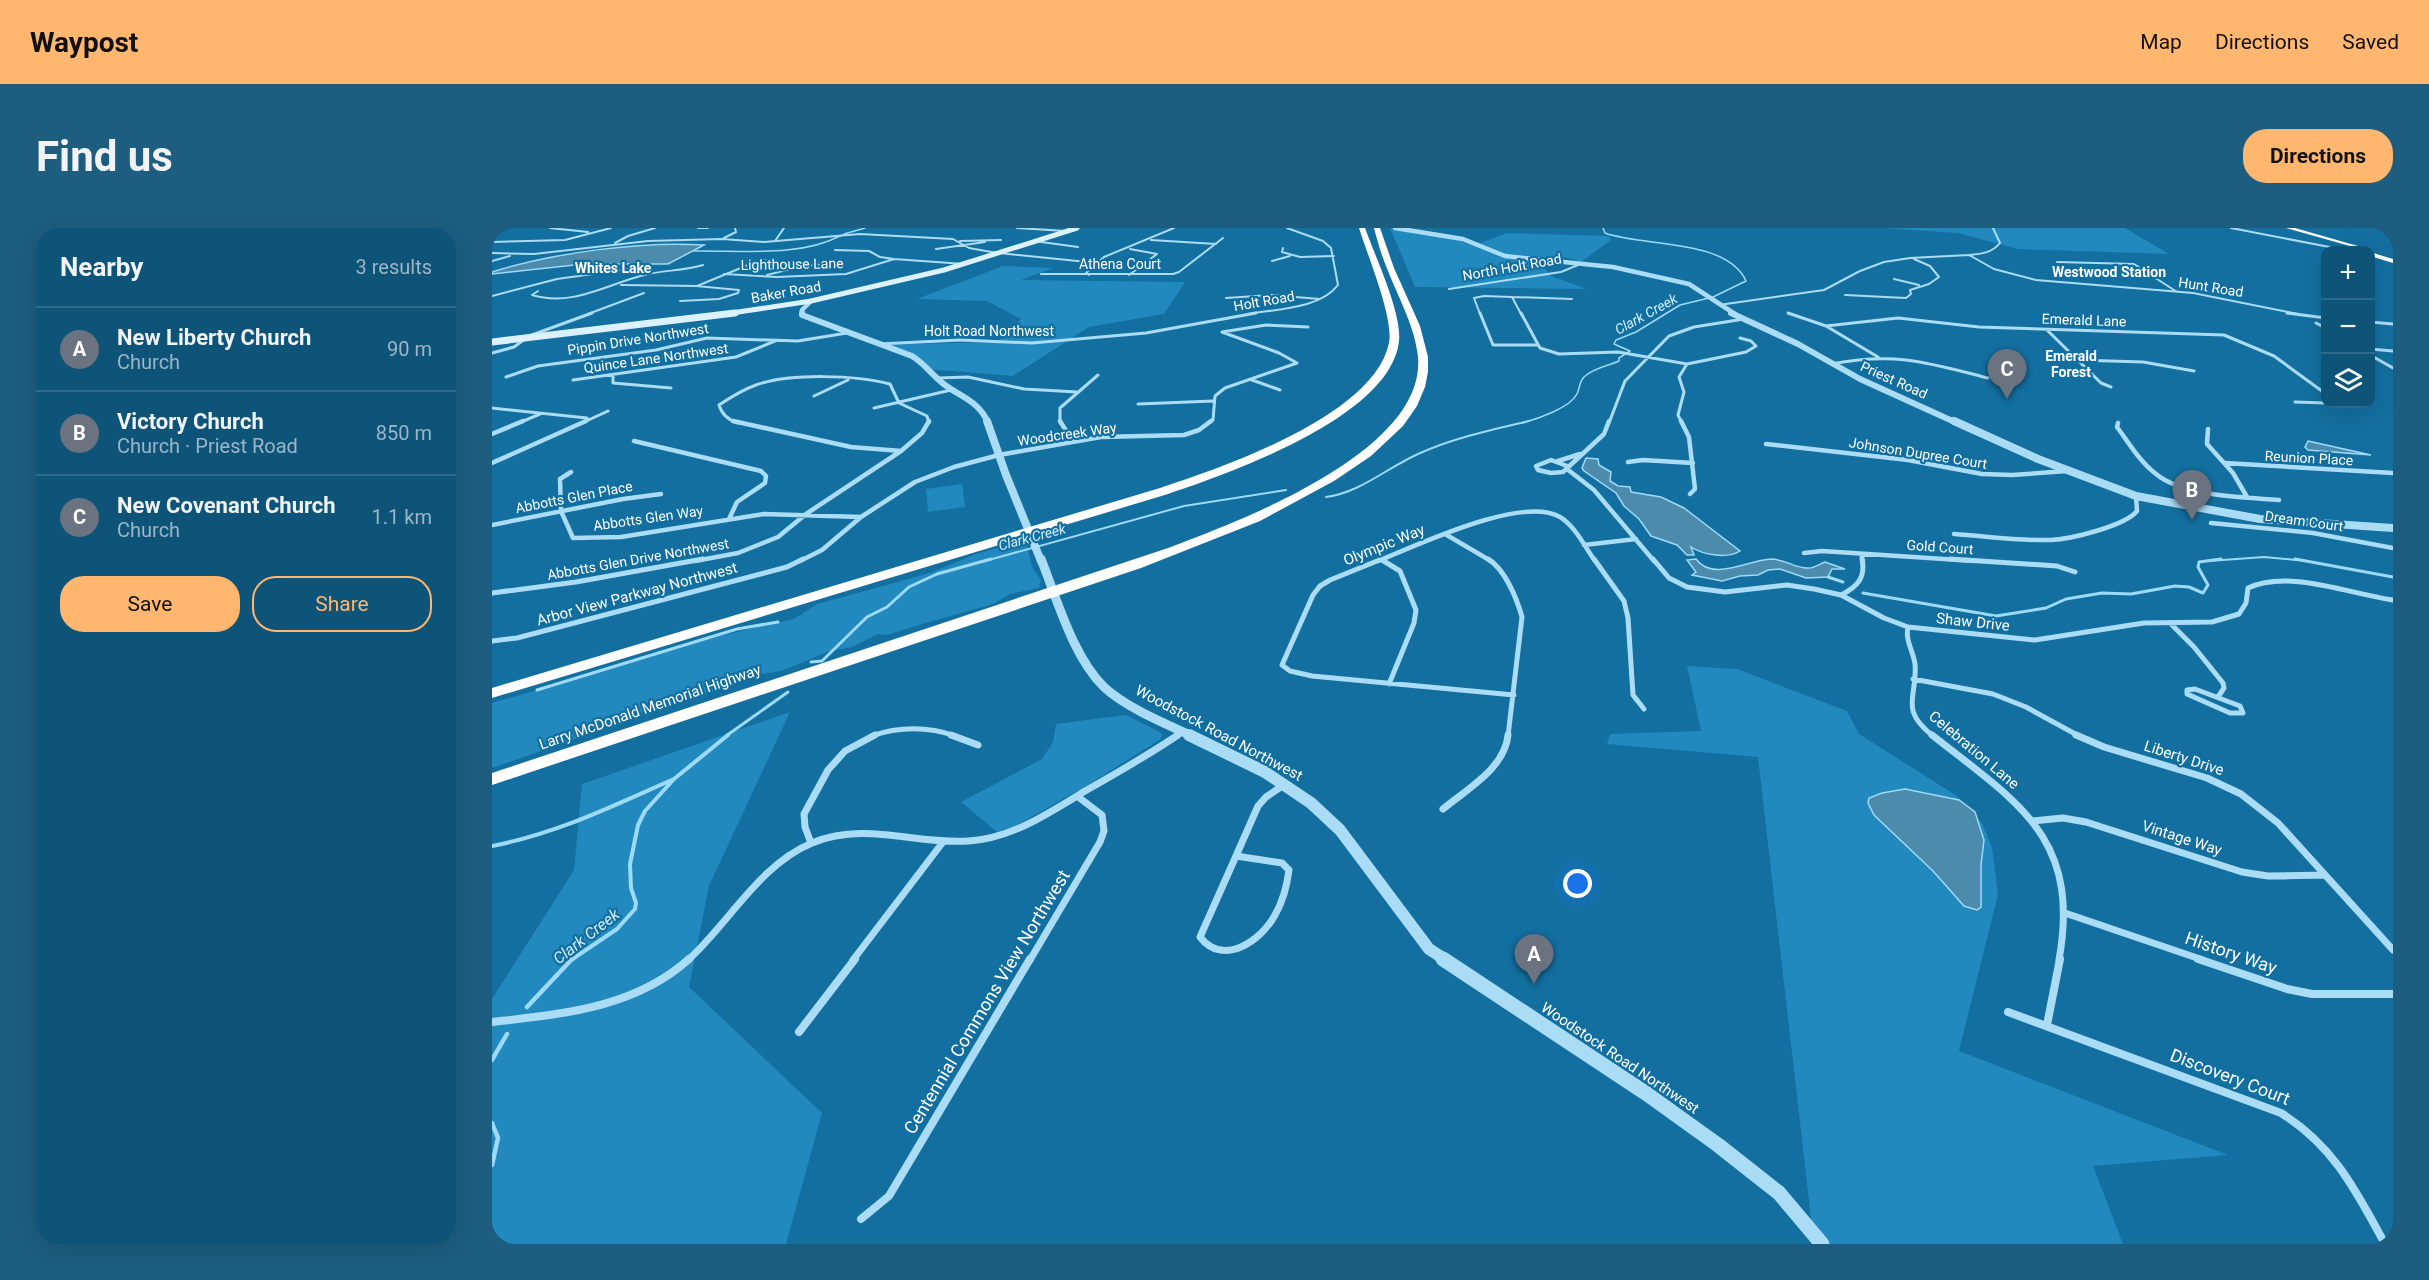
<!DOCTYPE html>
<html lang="en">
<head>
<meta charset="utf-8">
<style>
  body { margin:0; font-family:Roboto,sans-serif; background:#1c5d80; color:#f1f3f6 }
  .controls { position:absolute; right:18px; top:18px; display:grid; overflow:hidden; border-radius:12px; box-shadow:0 6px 24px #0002 }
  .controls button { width:54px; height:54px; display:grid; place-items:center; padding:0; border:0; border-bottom:2px solid #2e698a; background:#0e5378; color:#f1f3f6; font:30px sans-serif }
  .you { position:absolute; left:1086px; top:656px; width:21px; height:21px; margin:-15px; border:4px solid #fff; border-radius:50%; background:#1a73e8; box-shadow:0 0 0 9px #1a73e833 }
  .badge { display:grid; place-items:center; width:39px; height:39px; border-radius:50%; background:#ffb76f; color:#fff; font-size:20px; font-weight:700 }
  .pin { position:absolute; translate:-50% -50px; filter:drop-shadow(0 2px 3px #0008) }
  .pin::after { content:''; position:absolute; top:32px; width:21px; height:18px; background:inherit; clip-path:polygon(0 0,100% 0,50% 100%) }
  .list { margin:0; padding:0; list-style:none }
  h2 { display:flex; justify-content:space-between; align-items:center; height:78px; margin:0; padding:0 24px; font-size:26px }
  h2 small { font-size:20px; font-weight:400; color:#9bb6c6 }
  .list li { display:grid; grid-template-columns:39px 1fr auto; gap:18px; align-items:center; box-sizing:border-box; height:84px; padding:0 24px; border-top:2px solid #2e698a }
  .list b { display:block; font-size:22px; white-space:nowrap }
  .list p { margin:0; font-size:20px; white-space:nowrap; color:#9bb6c6 }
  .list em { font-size:20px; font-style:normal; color:#9bb6c6 }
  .actions { display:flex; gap:12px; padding:18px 24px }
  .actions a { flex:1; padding:14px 0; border:2px solid #ffb76f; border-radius:24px; text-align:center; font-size:21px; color:#ffb76f }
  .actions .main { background:#ffb76f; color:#111 }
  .icon { flex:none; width:33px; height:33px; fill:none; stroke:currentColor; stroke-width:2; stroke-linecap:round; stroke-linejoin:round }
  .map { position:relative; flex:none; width:1901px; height:1016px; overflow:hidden; border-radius:24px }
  header { display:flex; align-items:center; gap:36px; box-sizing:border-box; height:84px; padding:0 30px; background:#ffb76f; color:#111 }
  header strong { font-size:28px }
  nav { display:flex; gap:33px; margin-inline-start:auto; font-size:21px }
  .intro { display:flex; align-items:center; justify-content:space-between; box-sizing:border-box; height:144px; padding:0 36px }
  h1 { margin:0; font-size:42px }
  .button { padding:15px 27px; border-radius:24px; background:#ffb76f; color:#111; font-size:21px; font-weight:700 }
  main { display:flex; gap:36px; padding:0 36px }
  aside { flex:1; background:#0e5378; border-radius:24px; box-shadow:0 6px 24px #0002 }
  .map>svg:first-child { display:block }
</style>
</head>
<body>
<header>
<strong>Waypost</strong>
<nav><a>Map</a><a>Directions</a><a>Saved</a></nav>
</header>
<div class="intro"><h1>Find us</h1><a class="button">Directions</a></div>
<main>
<aside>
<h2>Nearby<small>3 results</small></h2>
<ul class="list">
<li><span class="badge" style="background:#6b7280">A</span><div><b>New Liberty Church</b><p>Church</p></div><em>90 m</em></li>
<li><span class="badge" style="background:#6b7280">B</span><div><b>Victory Church</b><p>Church · Priest Road</p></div><em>850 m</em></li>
<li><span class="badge" style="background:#6b7280">C</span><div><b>New Covenant Church</b><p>Church</p></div><em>1.1 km</em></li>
</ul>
<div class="actions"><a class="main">Save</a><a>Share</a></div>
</aside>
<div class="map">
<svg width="1901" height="1016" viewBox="0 0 1901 1016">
  <rect width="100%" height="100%" fill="#126fa0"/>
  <path fill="#2189be" d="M898 0 961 10 983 17 1015 5 1117 8 1119 12 1089 34C1076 29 1060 25 1048 34L1059 48 1095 61 923 59Z
    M1392 0H1633L1677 26 1526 21 1466 5Z
    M511 38 561 40 529 52 693 54 672 86 597 99 521 148 436 141 418 128 386 117 506 114 529 91 495 73 425 71Z
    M470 256 473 279 436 284 434 261Z
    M525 315 535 317 540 339 549 352 547 360 518 366 501 376 430 396 395 407 386 406 360 419 338 423 292 442 272 446H261L265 443 263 440 253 442 231 461 155 483 134 494 117 497 101 505 0 540V475L91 449 100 443H110L219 410 302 391 325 376 438 345 484 326Z
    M1195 438 1245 441 1355 483 1367 506 1465 568 1490 595 1500 620 1506 667 1467 823 1736 927 1601 938 1631 1016H1332L1320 999 1266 529 1115 516 1118 506 1209 503Z
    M298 484 217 658 197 759 330 885 294 1016H0V771L82 642 90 556Z
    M634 487 668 504 670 507 669 511 594 558 523 598 505 604 469 574 550 531 561 514 564 496Z"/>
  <path fill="#4d8bad" stroke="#9ddaf8" stroke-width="1.5" d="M212 17 176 36H92L0 46V44C61 25 148 13 212 17Z
    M1816 213 1879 227 1816 222 1813 219Z
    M1094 230 1106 231 1107 237 1119 244 1118 253 1126 258 1138 259 1139 264 1169 269 1192 280 1248 323C1236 331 1211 327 1199 319L1202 327H1195L1185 317 1159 308 1147 291 1132 278 1124 265 1092 243 1090 240Z
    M1204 331C1220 354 1257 332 1279 331 1292 331 1303 340 1315 340 1322 341 1327 336 1333 334L1353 341H1340L1336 349 1314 350 1288 341 1276 342 1266 347 1248 348 1230 353 1200 347 1204 344 1195 332Z
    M1413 561 1467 572 1483 584 1492 612 1489 637V679L1485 682 1472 678 1441 643 1382 587 1376 575 1377 570 1390 565Z"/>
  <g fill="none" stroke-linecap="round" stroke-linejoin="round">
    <path stroke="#9ddaf8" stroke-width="1.5" d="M352 6 373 0
      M202 23C249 22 307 30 350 7
      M1030 195C1045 191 1078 180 1085 166 1088 160 1087 154 1092 149 1101 140 1116 138 1127 133V130L1138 123 1122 116 1124 112 1144 104 1188 77 1221 69 1254 53C1235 10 1150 19 1113 5L1111 0"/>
    <path stroke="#9ddaf8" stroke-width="2" d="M834 269C867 265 895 240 926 226 961 210 999 202 1037 193
      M493 333 692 278 794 262
      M1717 333 1772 329 1815 333"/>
    <path stroke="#9ddaf8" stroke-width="3" d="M1803 331 1901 349
      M1336 349 1351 354
      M1371 365 1504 388 1554 380 1574 371 1610 365 1639 366 1683 358 1697 359 1711 365 1716 357 1706 339 1707 334 1729 331
      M319 434 330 433 375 389 395 379 417 359 445 346 499 331
      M45 462 245 401 286 394
      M234 508 296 464"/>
    <path stroke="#9ddaf8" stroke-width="4" d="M0 618C67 605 120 578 182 551
      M79 732 125 701 143 681 144 675 139 660 138 636 146 597 153 583 182 551 236 507"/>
    <path stroke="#9ddaf8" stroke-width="4.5" d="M35 779 80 731
      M0 832 15 806
      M0 895 6 910 0 937"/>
    <path stroke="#abdcf5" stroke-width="2" d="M58 0 96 4
      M206 0H216
      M525 0 573 3
      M1501 0 1508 15C1500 25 1489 26 1477 27L1502 41 1544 52 1701 65 1806 86
      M1739 0 1853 22
      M232 10 244 4 243 0
      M659 12 724 16
      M283 13 292 0
      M468 13 509 12
      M542 13 586 19
      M0 14 73 12 119 0
      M123 15 136 8 163 0
      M791 20 790 24 808 29 842 28
      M444 21 493 14
      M343 22 377 23 388 29 402 31 472 36
      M0 25 42 26 156 13 230 11 272 14 368 6 461 11 477 20 505 25
      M507 25 605 35
      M0 33 18 28
      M780 33 798 28
      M1565 34 1642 36 1685 64
      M232 46 285 49 354 46 402 31
      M549 46H681L687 44 731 10
      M275 47 310 38 338 36
      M597 47 594 45 612 29 682 0
      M637 47 665 26 638 21
      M1402 51 1427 57
      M129 57 204 58 247 62 246 65 227 71 188 73
      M205 58 261 35 282 31
      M957 61 1069 44 1086 37
      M46 63 40 67C80 79 113 57 152 47 171 42 192 43 211 37
      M1353 67 1414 70 1419 66 1418 62 1437 56 1447 49 1438 38 1422 31
      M0 68 65 51 137 41
      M1020 69 1029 86
      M734 70 779 67 828 71
      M1227 77 1332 62 1368 43 1392 34 1418 30 1477 27
      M1296 85 1299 86
      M96 86 152 65
      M756 86C784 81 828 81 846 57L839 20 831 13 795 0
      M988 86 982 70 992 68 1080 71"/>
    <path stroke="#abdcf5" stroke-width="3" d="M988 85 1001 117H1046
      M1029 85 1048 120 1067 126 1126 124 1195 136 1187 149 1192 164 1186 187 1190 195
      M1296 85 1334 98 1386 129
      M1795 85 1834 90
      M1878 94 1901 96
      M1824 95 1834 100
      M1334 98 1406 90 1487 99 1732 107 1782 128 1834 166
      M1555 102 1609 155 1619 159
      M387 116 468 112 540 115 654 105 764 85
      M1878 121 1901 123
      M0 125 22 119 37 108 100 85
      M1878 127 1901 140
      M1585 132 1651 134 1702 143
      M1195 136 1254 124 1264 118 1259 113 1248 110
      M1339 136C1404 124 1434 134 1496 150
      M121 147V155L179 160
      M14 149 46 138 164 122 215 110 306 113 355 105
      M446 150 476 149 532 161 585 164
      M81 152 244 129 283 113
      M760 152 788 162
      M322 168 356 152
      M1803 174 1834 175
      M646 176 721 173
      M1835 176H1846
      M0 180 95 190
      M382 180 459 162
      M27 195 48 186
      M90 195 116 183
      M246 195C236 192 230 187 227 177 239 169 250 162 264 157 298 145 364 147 398 156L407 175 435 188 437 195
      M568 195V180L606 147
      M717 195 721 192 723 168 733 160 805 135 787 125 730 104 774 97 816 99
      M1117 195 1133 153 1177 108 1202 99 1252 91"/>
    <path stroke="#abdcf5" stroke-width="4.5" d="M241 193 359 219 409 223
      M568 193 581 214
      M1189 193 1197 209 1203 261 1198 266
      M1626 195 1625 199C1637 215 1648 234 1664 246 1692 269 1752 269 1787 272
      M1716 201 1715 216 1741 245 1755 269
      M0 206 31 193
      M142 213 269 243 274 248 273 255 245 274 237 291
      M1274 216 1416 232 1490 246 1520 247 1575 243
      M409 223 430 205 437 193
      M1066 233 1088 226
      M1136 234 1151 232 1201 235
      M0 235 94 193
      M1733 235 1901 245
      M1075 238 1059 232 1044 238 1046 242 1059 245 1071 244 1112 206 1117 193
      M1075 241 1102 262 1162 333
      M79 244 68 251 69 283 81 310 129 309 272 286 369 289
      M1719 295 1821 305 1901 320
      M0 297 131 271 169 266
      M953 306 999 333
      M1462 306C1494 308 1527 313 1559 312 1579 311 1633 298 1645 283L1644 268
      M1092 317 1144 311
      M1312 325 1330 323 1482 333
      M1369 326 1371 333
      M203 333 246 325 286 309 314 286 409 223
      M308 333 330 322 369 289 423 254 462 239 507 227 609 209 692 207 707 202 719 193
      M886 333C926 317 1030 267 1068 289 1083 298 1093 319 1103 333"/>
    <path stroke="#abdcf5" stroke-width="5" d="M890 331 838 352 828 358 821 367 790 437 798 443 820 448 1022 467
      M996 331C1013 341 1025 371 1030 389L1016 508
      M1102 331 1132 373 1136 390 1141 467 1152 481
      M1161 331 1177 350 1195 359 1233 364 1295 357 1322 361 1349 367 1392 390 1416 399 1543 412 1652 395 1720 394 1747 386 1754 375 1756 360C1797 341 1858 366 1901 372
      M1458 331 1565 338 1583 344
      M890 332 908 343 924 382 922 395 897 456
      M0 365 84 354 211 331
      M1349 367C1365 359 1374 350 1370 331
      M1678 395 1702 419 1731 455 1732 460 1726 469
      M1416 399C1413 413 1421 422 1423 436 1426 470 1406 480 1441 508
      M0 413 25 410 295 339 311 331
      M1421 451 1501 466 1534 479 1587 508
      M1703 461 1748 478 1751 485H1738L1695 466V462Z
      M379 508C408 498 435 498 464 508
      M684 508 691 504"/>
    <path stroke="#abdcf5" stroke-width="7" d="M459 507 486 517
      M1440 507C1526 575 1589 609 1567 732
      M1584 507 1612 519 1715 550 1749 566 1786 595 1901 722
      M951 581C975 561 1013 540 1016 507
      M1540 593 1571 590 1594 594 1750 644 1776 648 1833 647
      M319 615 313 599 312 586 336 542 353 523 383 507
      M744 628 790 635 797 642C795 658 791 673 783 687 769 713 731 739 708 709Z
      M744 628 766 578 774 569 793 556
      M1573 685 1711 732
      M196 732C237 695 267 637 320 615 373 593 424 617 477 613 520 610 557 585 593 563 625 545 656 527 686 507
      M361 732 451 614
      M538 732 608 614 612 603 610 587 585 568"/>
    <path stroke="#abdcf5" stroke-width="8" d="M1706 731 1795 761 1820 766H1901
      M1516 784 1789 885C1842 918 1864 963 1893 1016
      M0 794C70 786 143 780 197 731
      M1555 797 1568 731
      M307 804 363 731
      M369 991 397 968 538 731"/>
    <path stroke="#abdcf5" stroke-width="4.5" d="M903 0 971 11 1013 28 1121 39 1197 56 1243 86
      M310 86V82L319 73"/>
    <path stroke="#abdcf5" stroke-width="6" d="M310 85V87L420 128C433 136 441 148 453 157 469 169 488 174 496 195
      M1239 85 1306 116 1368 151 1465 195"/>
    <path stroke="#abdcf5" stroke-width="8" d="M495 193 514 247 549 333
      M1462 193 1546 231 1644 268 1768 291 1901 300"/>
    <path stroke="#abdcf5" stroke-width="9" d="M549 331C565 371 581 429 612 459 633 479 674 496 700 508"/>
    <path stroke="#abdcf5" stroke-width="12" d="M697 507 773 544 819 575 848 602 937 721 954 732"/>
    <path stroke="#abdcf5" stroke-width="15" d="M951 731 1155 866 1226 917 1287 965 1330 1016"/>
    <path stroke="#dbf1fd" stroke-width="5" d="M233 86 319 73 452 42 585 0"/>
    <path stroke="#dbf1fd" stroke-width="7" d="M0 114 243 85"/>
    <path fill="#f9fdff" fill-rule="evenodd" d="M1794 0H1803L1880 22H1872Z
      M1878 24 1901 31V35L1878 28Z"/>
    <path fill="#fff" fill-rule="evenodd" d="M867 0H873C883 28 910 85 907 113 899 189 738 245 676 266L0 470V460L668 260C731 239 882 188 897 115 902 90 875 26 867 0Z
      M882 0H888L902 40 928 98 936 129V144L933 159 925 178 911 198 879 228 842 253 768 293 649 340 0 557V545L679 319C750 292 934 223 926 129 923 99 907 71 896 43 890 29 886 15 882 0Z"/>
  </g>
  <g text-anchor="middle" stroke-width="4.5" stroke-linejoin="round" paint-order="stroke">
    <g font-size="14" fill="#fff" stroke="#126fa0">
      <text transform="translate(300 36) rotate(-1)" y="5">Lighthouse Lane</text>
      <text x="628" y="41">Athena Court</text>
      <text transform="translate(1020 39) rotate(-10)" y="5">North Holt Road</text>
      <text transform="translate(1719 59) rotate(9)" y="5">Hunt Road</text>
      <text transform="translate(294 64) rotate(-10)" y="5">Baker Road</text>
      <text transform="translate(772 73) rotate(-10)" y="5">Holt Road</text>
      <text transform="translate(1592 92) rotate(2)" y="5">Emerald Lane</text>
      <text x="497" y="108">Holt Road Northwest</text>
      <text transform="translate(146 111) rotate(-9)" y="5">Pippin Drive Northwest</text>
      <text transform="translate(164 130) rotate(-8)" y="5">Quince Lane Northwest</text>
      <text transform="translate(1402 152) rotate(24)" y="5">Priest Road</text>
      <text transform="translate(575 206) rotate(-8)" y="5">Woodcreek Way</text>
      <text transform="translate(1426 225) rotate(9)" y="5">Johnson Dupree Court</text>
      <text transform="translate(1817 230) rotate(3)" y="5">Reunion Place</text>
      <text transform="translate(82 269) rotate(-11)" y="5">Abbotts Glen Place</text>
      <text transform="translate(156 290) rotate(-8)" y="5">Abbotts Glen Way</text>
      <text transform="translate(1812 293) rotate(8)" y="5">Dream Court</text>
      <text transform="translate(1448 319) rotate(4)" y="5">Gold Court</text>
      <text transform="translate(146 331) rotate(-10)" y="5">Abbotts Glen Drive Northwest</text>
    </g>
    <g font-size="14" font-weight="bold" fill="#fff" stroke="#126fa0">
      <text x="121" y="45">Whites Lake</text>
      <text x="1617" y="49">Westwood Station</text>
      <text x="1579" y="133">Emerald<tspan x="1579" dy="16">Forest</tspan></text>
    </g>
    <g font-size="14" font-style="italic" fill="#d1eefc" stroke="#126fa0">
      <text transform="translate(1154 86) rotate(-29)" y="5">Clark Creek</text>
      <text transform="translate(540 309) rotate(-15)" y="5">Clark Creek</text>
    </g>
    <g font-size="15" fill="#fff" stroke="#126fa0">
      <text transform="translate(892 317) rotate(-22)" y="5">Olympic Way</text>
      <text transform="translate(145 366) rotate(-15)" y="5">Arbor View Parkway Northwest</text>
      <text transform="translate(1481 394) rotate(6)" y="5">Shaw Drive</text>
      <text transform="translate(158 479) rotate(-19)" y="5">Larry McDonald Memorial Highway</text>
      <text transform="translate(727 505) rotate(28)" y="5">Woodstock Road Northwest</text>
      <text transform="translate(1482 522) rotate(40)" y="5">Celebration Lane</text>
      <text transform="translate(1692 530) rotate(18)" y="5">Liberty Drive</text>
      <text transform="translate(1690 610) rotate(18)" y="5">Vintage Way</text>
      <text transform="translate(1128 830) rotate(34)" y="5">Woodstock Road Northwest</text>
    </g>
    <g font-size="16" font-style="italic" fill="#d1eefc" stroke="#126fa0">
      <text transform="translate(94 708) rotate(-38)" y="6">Clark Creek</text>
    </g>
    <g font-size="18" fill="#fff" stroke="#126fa0">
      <text transform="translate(1739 725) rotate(19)" y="6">History Way</text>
      <text transform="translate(495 774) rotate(-59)" y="6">Centennial Commons View Northwest</text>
      <text transform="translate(1738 849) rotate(21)" y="6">Discovery Court</text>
    </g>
  </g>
</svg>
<div class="controls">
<button>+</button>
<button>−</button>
<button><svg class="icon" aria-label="layers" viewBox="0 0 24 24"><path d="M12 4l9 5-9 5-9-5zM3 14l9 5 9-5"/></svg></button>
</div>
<div class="you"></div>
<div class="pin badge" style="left:1042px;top:756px;background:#6b7280">A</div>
<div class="pin badge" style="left:1700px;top:292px;background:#6b7280">B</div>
<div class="pin badge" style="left:1515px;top:171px;background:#6b7280">C</div>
</div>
</main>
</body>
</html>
